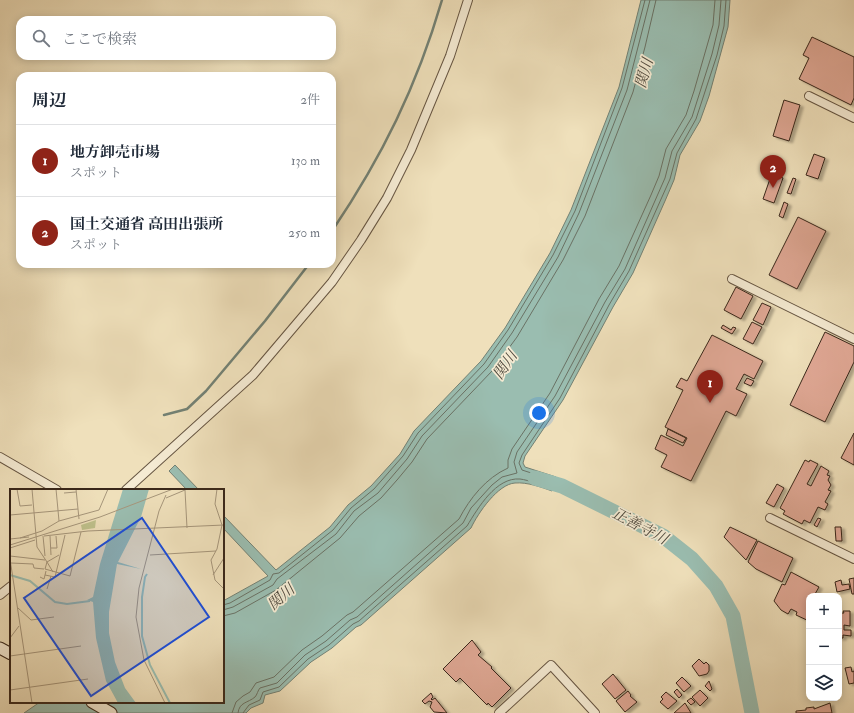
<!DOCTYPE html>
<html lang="ja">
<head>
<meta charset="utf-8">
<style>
  body { margin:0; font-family:"IM FELL Double Pica","Noto Serif JP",serif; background:#f6f6f7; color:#1f2937 }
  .controls { position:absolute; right:12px; bottom:12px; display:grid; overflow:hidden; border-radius:8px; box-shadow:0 2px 10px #0003 }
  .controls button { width:36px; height:36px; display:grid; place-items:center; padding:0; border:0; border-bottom:1px solid #e0e1e3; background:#fff; color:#1f2937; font:20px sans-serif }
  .you { position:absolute; left:539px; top:413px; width:14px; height:14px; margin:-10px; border:3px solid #fff; border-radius:50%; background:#1a73e8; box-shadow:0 0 0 6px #1a73e833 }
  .badge { display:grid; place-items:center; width:26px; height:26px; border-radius:50%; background:#8f2418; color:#fff; font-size:13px; font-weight:700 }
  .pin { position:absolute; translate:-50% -33px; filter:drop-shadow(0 1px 2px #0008) }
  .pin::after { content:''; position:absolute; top:21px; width:14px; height:12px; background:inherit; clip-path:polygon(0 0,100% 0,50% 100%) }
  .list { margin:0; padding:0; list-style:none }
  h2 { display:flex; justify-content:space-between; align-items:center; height:52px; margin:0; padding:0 16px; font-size:17px }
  h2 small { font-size:13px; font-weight:400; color:#747a83 }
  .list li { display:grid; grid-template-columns:26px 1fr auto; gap:12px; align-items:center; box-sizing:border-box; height:72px; padding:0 16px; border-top:1px solid #e0e1e3 }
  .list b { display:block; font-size:15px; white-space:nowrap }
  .list p { margin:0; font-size:13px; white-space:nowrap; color:#747a83 }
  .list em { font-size:13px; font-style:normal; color:#747a83 }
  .icon { flex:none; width:22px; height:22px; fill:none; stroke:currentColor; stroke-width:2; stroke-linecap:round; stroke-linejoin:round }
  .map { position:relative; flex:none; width:854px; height:713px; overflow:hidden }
  .search { position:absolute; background:#fff; box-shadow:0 2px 10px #0003; left:16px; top:16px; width:320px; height:44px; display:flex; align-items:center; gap:10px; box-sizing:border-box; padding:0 14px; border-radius:12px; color:#747a83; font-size:15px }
  .panel { position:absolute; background:#fff; box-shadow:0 2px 10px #0003; left:16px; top:72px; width:320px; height:196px; border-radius:12px }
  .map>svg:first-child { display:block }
</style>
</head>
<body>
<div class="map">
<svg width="854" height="713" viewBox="0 0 854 713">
  <defs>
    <filter id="shadow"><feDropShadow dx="3.5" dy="2" stdDeviation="1" flood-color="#0004"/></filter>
  </defs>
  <rect width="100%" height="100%" fill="#efe0bb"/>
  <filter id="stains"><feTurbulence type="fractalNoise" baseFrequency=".005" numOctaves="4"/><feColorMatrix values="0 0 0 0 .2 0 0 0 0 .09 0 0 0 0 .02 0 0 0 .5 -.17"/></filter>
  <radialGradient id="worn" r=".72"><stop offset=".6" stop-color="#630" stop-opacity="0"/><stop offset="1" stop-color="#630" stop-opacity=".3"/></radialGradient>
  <path fill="#9abdb0" stroke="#738174" d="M641 0H730L728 27 709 96 700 121 680 155 674 180 665 201 633 273 613 307 563 400 525 456 523 463 525 467 556 477 552 491C541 487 527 482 515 483 498 484 478 513 471 528L361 625 356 627 332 648 311 662 280 691 265 695 263 703 251 708 246 713H24L40 702H223V601L268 576 223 528V515L276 570 330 527 348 505 371 486 400 454 414 431 481 361 505 328 550 253 571 210 619 87Z
    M175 465 199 490H187L169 471Z"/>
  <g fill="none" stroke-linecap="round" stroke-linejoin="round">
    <path stroke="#6a7265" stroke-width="1" d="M223 605 230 603 270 580 273 574 279 573 333 530 351 508 374 489 403 456 418 433 484 364 508 330 553 255 575 211 622 88 645 0
      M223 610 233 607 273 585 277 579 336 534 354 511 378 493 407 459 422 436 488 367 512 333 558 257 579 213 627 90 650 0
      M223 616 235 613 276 590 340 538 359 516 381 498 397 480 412 462 427 439 492 371 517 337 563 260 585 216 633 92 645 47 656 0
      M232 713 236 702 243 696 250 692 256 683 274 677 302 650 322 636 347 615 353 612 459 519C470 498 486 478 508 468V460L512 449 550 393 599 299 619 266 651 195 659 176 666 149 686 115 694 91 713 25 715 0
      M238 713C239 702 248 703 255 697 257 695 258 690 260 688L277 683 305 655 326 641 350 620 357 617 463 523 471 508 492 485 502 477 517 473 514 462 517 452 555 396 605 302 625 269 665 178 672 151 692 117 712 54 719 25 721 0
      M243 713 249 705 260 700 263 692 279 687 308 659 329 645 353 624 359 621 467 526C478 508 496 477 520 479 529 480 541 486 550 484V479L522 470 519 463 522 455 560 398 609 305 629 271 670 179 677 153 696 119 717 55 724 26 726 0"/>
    <path stroke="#738174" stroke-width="2.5" d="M332 231C382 157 417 86 442 0
      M164 415 187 409 206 391 265 321 309 264"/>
    <path stroke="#9abdb0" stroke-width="15" d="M535 478 562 486 663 536 692 559 716 586 733 616 752 713"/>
  </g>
  <path fill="#e0a895" stroke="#39271a" filter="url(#shadow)" d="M812 37 854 57V98L851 105 799 79 809 58 803 55Z
    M784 100 800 105 789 141 773 136Z
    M814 154 825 158 818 179 806 175Z
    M772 173 783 178 774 203 763 199Z
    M793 178 796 179 791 194 787 193Z
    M784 202 788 204 783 218 779 216Z
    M798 217 826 231 797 289 769 275Z
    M736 287 753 296 741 319 724 310Z
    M762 303 771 307 763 325 753 320Z
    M752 322 762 327 753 344 743 339Z
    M723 325 731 330 733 327 736 328 732 334 721 328Z
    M825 332 854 346V362L825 422 790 405Z
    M712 335 763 361 754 379 744 374 736 389 747 394 736 416 726 411 691 481 661 467 667 455 655 449 661 435 683 446 687 438 665 427 683 390 676 387 681 378 687 381Z
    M747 378 754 381 751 386 744 383Z
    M668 429 686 438 683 443 666 435Z
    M854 433V465L841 458Z
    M805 460 809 462 810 460 818 464 807 484 811 486 821 466 829 471 827 475 830 476 828 480 831 485 828 490 831 491 825 502 828 504 825 510 818 507 810 523 804 520 802 524 783 514 785 511 780 508Z
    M777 484 784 488 774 507 766 503Z
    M818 518 821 519 817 527 814 525Z
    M730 527 757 540 746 560 724 537Z
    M835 527H841L842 541H836Z
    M758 541 793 558 782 582 756 569 748 562Z
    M791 572 819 587 815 594 819 596H809V621L796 615 797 612 791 609 788 614 781 610 774 601 782 584 785 585Z
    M854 578V594H852L849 579Z
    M841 580 842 585 849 584 850 589 837 592 835 582Z
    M843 611H850V626L844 625V630H851V636L843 635V638H839V613H844Z
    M472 640 481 652 478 655 492 667 491 668 511 688 492 707 488 703 487 705 460 678 456 682 443 669Z
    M699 659 704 664 706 662 709 665V671L707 674 699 676 692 666Z
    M851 667 852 672 854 671V683L849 684 845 668Z
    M613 674 626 690 615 699 602 684Z
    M682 677 691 686 684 692 676 683Z
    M709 681 712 689 710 691 705 686Z
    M677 689 682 695 679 698 674 692Z
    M700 690 708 698 700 706 692 697Z
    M628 691 631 695 630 696 637 702 625 712 616 701Z
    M666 692 677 701 668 709 660 702 663 699 661 697Z
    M431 693 433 697 431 699 432 700 435 698 447 713 434 712 430 707 432 702 429 701 425 704 422 701Z
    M691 698 695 702 691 705 687 701Z
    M685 703 691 713H674Z
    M830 703 832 713H796V711L806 710V708L814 707V709Z"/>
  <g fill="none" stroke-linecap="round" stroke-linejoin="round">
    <g stroke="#665542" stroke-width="10">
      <path id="street" d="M809 96 854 118
        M732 279 854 339
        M0 457 57 490
        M126 490 253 375 332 282 361 240 387 198 411 150 450 56 468 0
        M770 518 854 559
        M0 595 11 586
        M499 713 551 665 595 713"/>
    </g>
    <g stroke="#39271a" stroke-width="13">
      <path id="secondary" d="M0 648 11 654
        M92 702 111 713"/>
    </g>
    <use href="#street" stroke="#f5ebd3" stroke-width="8"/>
    <use href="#secondary" stroke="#f5ebd3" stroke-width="11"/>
  </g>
  <g text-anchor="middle" stroke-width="3.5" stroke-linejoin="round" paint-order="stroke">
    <g font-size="15" font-style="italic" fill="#514c40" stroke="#f5ebd3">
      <text transform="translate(644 73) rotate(-74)" y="5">関川</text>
      <text transform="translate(505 365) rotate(-55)" y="5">関川</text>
      <text transform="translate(640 526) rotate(28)" y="5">正善寺川</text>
      <text transform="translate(281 597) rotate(-41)" y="5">関川</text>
    </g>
  </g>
  <g transform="translate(10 489)">
    <rect width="214" height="214" fill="#efe0bb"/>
    <path d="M86 31 85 39 72 41 71 36Z" fill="#bfc18c"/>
    <path d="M113 0H139L131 28 108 73 131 80 107 75 99 123V144L105 173 115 199 126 214H108L96 192 86 149 83 113 77 111 83 108 90 75Z" fill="#9abdb0"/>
    <path fill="none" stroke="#9abdb0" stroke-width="2" d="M137 85 135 88 132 108V147L140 176 160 214M0 86 20 92 45 113 57 115 80 112"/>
    <path fill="none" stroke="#a6967b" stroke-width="1" d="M7 0 10 17 22 16M22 0 27 58 37 73 35 80 60 87 71 43M46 0 49 32M66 0 69 30M207 0 205 15 212 36 207 60 201 71 205 91 214 100M175 1 177 39M54 4 66 3M156 9 175 1M0 26 68 20M33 47 35 67M34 47 78 42 214 36M40 47 41 66M10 49 32 42 49 32 89 21 98 0M0 50 19 48M0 56 90 28 163 0M0 59 25 51M41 59H47L46 47M140 66 206 62M0 67 35 71M0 70 22 214M1 74 23 75 24 79 34 80M43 83 37 73 49 66M35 86 45 88 55 46M203 86 214 69M30 88 34 90 36 82M37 100 41 87M8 119 21 131 44 128M0 149 9 137M0 167 71 157M0 201 78 190M155 214 134 171 126 128 129 99 149 22 156 6"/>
    <path fill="#1d4ed8" fill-opacity="0.15" stroke="#1d4ed8" stroke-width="2" d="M132 29 199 128 81 207 14 109Z"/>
    <rect width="214" height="214" fill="none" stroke="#39271a" stroke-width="2"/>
  </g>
  <rect width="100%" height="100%" filter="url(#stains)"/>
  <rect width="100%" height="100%" fill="url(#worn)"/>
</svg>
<div class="controls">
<button>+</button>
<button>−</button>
<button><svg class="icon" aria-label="layers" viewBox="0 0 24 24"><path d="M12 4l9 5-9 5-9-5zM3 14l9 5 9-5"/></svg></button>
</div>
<div class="you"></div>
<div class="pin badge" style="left:710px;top:403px">1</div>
<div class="pin badge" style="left:773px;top:188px">2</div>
<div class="search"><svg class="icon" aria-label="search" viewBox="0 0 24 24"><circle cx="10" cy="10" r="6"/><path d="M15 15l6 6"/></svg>ここで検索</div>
<section class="panel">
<h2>周辺<small>2件</small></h2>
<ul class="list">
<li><span class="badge">1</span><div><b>地方卸売市場</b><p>スポット</p></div><em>130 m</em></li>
<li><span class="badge">2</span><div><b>国土交通省 高田出張所</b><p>スポット</p></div><em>250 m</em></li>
</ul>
</section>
</div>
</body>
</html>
